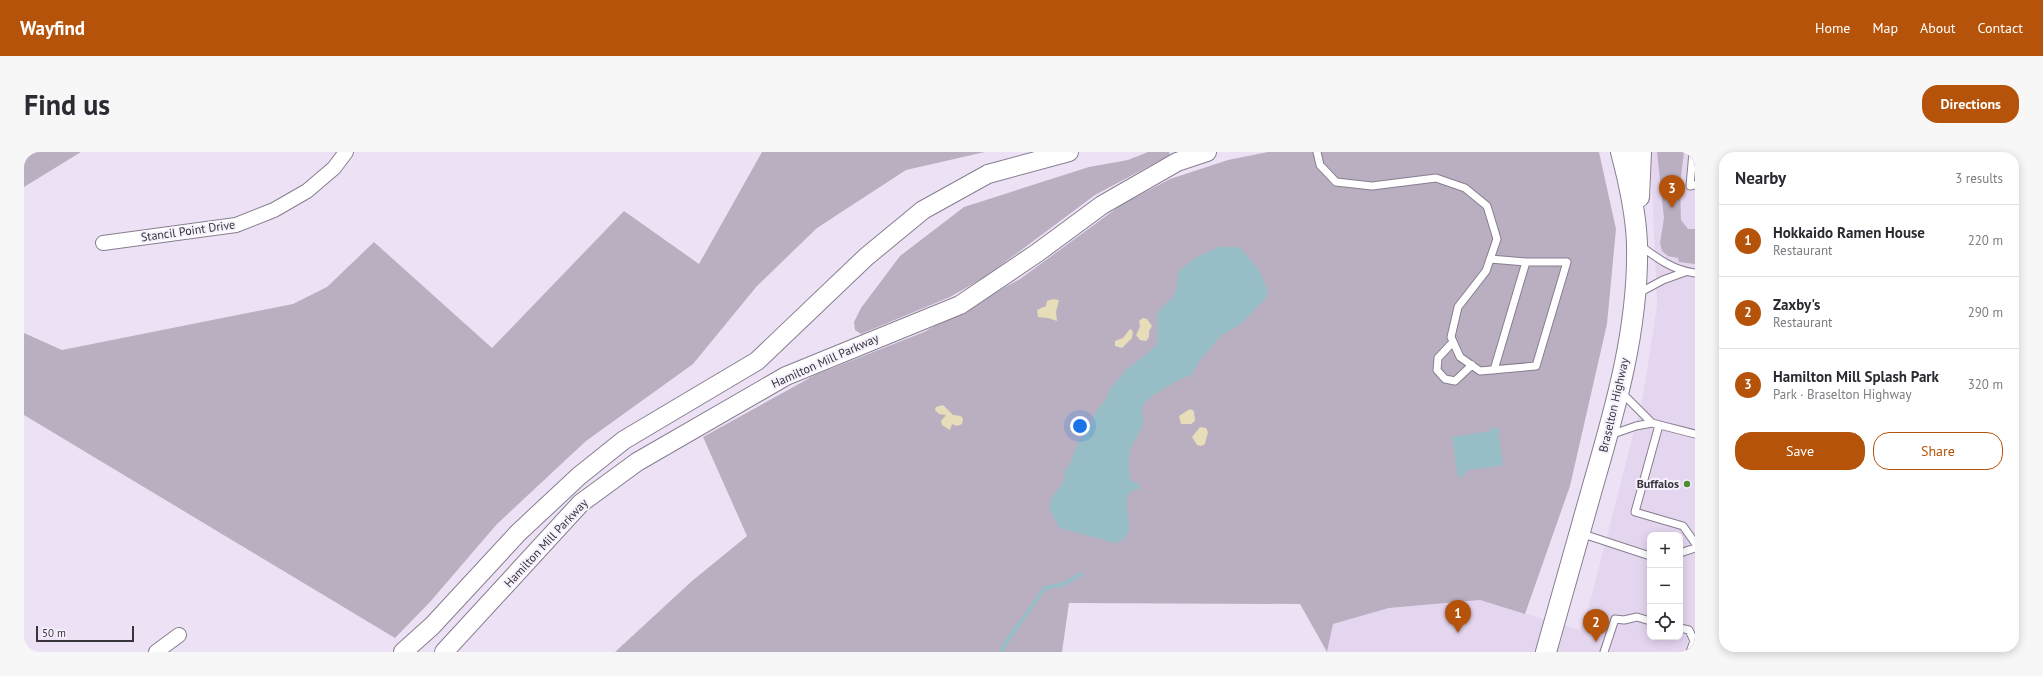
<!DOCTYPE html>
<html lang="en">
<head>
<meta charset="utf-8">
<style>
  body { margin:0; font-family:"PT Sans",sans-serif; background:#f7f7f7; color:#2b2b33 }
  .controls { position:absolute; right:12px; bottom:12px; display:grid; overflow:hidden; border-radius:8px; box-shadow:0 2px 10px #0003 }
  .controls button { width:36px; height:36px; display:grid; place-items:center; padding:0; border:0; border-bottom:1px solid #e1e1e2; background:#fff; color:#2b2b33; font:20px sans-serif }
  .scale { position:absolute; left:12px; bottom:10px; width:98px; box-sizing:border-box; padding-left:4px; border:2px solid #38343c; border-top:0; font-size:11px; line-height:14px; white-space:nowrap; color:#38343c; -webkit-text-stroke:3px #f7f1fd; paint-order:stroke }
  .you { position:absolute; left:1056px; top:274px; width:14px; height:14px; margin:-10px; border:3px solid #fff; border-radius:50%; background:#1a73e8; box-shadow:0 0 0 6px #1a73e833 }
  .badge { display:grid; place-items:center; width:26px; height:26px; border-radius:50%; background:#b45309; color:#fff; font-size:13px; font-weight:700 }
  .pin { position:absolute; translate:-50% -33px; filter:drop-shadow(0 1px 2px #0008) }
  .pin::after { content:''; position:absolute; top:21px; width:14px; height:12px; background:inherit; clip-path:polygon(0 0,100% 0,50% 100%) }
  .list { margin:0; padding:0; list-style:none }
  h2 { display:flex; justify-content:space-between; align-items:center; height:52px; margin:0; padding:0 16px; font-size:17px }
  h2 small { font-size:13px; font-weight:400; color:#7c7c81 }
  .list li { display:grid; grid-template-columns:26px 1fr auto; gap:12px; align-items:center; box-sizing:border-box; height:72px; padding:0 16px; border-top:1px solid #e1e1e2 }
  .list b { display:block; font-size:15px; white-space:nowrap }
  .list p { margin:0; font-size:13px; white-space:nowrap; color:#7c7c81 }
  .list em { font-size:13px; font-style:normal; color:#7c7c81 }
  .actions { display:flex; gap:8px; padding:12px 16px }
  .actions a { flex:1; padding:9px 0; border:1px solid #b45309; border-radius:16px; text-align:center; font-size:14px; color:#b45309 }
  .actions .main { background:#b45309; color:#fff }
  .icon { flex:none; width:22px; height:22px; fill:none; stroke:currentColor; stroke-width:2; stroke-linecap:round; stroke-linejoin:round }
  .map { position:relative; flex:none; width:1671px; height:500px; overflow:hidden; border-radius:16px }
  header { display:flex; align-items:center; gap:24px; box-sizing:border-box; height:56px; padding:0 20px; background:#b45309; color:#fff }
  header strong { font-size:19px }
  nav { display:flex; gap:22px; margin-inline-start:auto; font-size:14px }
  .intro { display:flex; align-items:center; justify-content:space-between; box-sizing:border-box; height:96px; padding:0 24px }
  h1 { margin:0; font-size:28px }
  .button { padding:10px 18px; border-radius:16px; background:#b45309; color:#fff; font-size:14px; font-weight:700 }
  main { display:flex; gap:24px; padding:0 24px }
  aside { flex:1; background:#fff; border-radius:16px; box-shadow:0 2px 10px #0003 }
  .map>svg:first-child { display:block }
</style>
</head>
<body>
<header>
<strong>Wayfind</strong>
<nav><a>Home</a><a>Map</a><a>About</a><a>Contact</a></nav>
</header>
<div class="intro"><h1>Find us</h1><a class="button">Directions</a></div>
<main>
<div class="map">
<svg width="1671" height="500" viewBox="0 0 1671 500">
  <rect width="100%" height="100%" fill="#ede2f5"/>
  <path fill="#e5d6f0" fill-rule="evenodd" d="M1622 0H1671V500H1303L1309 472 1365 456 1456 448 1556 478 1565 454 1619 244 1633 153 1627 15ZM1626 383H1656V485H1626Z"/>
  <path fill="#baafc1" d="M0 0H57L0 35Z
    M738 0H961L882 18 793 76 733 134 669 212 562 289 473 372 406 450 371 486 0 263V181L38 198 269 152 303 135 350 90 468 196 600 59 675 112Z
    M1124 0H1145L1146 3 1071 43 961 125 926 145 837 182 831 178 830 170 837 156 876 104 940 55 1065 15 1104 8Z
    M1244 0H1575L1592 77 1583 172 1546 334 1501 462 1456 448 1365 456 1309 472 1303 500 1276 452 1045 451 1038 500H591L668 429 723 384 679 285 791 223 900 180 996 127 1097 53 1146 27 1204 8Z
    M1633 0H1660L1656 32 1657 68 1664 77H1671V112L1655 110 1654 106 1644 104 1638 99 1636 91 1640 66Z"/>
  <path fill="#e7ddb8" d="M1029 147 1035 148 1032 160 1033 169 1024 166 1014 165 1013 158 1022 154 1023 149Z
    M1119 166 1123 167 1128 174 1125 179V185L1122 189 1116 188 1112 183 1116 175 1115 169Z
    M1106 177 1109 179 1108 186 1098 196 1091 194V189L1099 186Z
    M919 253 929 263 937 264 939 267 938 272 933 274 928 272 926 278 918 273 917 269 922 263 915 262 911 258 912 255Z
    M1166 257 1170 259 1171 269 1167 272H1157L1155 264Z
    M1176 275 1182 276 1184 280 1181 292 1177 294 1173 293 1168 285Z"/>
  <path fill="#97bec7" d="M1194 95H1216L1234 117 1244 138 1241 147 1217 172 1198 183 1177 207 1166 225 1162 224C1151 231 1128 241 1121 251 1115 258 1120 264 1119 271 1117 281 1110 288 1107 296 1104 303 1105 322 1107 329L1116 332 1115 337C1096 338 1105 364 1105 376 1105 380 1102 384 1100 388L1091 391 1036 376 1025 357 1028 345 1039 331 1041 323 1040 319 1046 313 1052 295 1067 272 1071 261 1082 247 1086 237 1103 217 1130 196 1133 191V163L1136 157 1148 146 1152 137 1154 121 1159 115 1173 105Z
    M1474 275 1479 313 1441 319V324L1434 325 1428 285 1467 279V276Z"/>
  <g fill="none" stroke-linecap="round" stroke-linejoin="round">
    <path stroke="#97bec7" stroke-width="4" d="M978 500 980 493 1021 436 1040 432 1057 422"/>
    <g stroke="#877e8f" stroke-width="9">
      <path id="service" d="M1293 0 1296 13 1312 30 1348 34 1412 26 1441 36 1463 54 1473 87 1462 119 1434 155 1427 185 1436 205 1456 219 1512 214 1543 110H1502L1466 107
        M1669 0 1666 34 1671 33
        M1617 94C1634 107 1649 118 1671 121
        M1613 142 1639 128 1661 120
        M1429 190 1414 206 1413 218 1421 227 1431 229 1448 213
        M1470 218 1502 110
        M1597 240 1628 271
        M1635 273 1611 360 1659 374 1671 391
        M1586 283 1612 274 1628 271 1671 282
        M1556 381 1626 404
        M1656 401 1671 396
        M1656 476 1665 478 1670 489 1666 500
        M1580 500 1591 467 1600 468 1613 465 1626 469"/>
    </g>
    <g stroke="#877e8f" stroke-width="16">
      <path id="minor" d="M79 91 212 73 250 58 283 39 310 16 322 0
        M132 500 155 483"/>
    </g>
    <g stroke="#877e8f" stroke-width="20">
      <path id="tertiary" d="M379 500 408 474 494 381 555 324 600 288 733 209 842 105 899 58 964 22 1045 0
        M420 500 557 351 613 310 762 224 936 153 1013 101 1078 53 1153 10 1183 0"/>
    </g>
    <g stroke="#877e8f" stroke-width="22">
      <path id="secondary" d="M1615 45 1617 0
        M1522 500C1537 446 1553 392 1568 337 1591 258 1615 176 1613 92 1612 61 1605 30 1597 0"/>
    </g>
    <use href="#service" stroke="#fff" stroke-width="7"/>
    <use href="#minor" stroke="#fff" stroke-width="14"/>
    <use href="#tertiary" stroke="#fff" stroke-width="18"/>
    <use href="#secondary" stroke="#fff" stroke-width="20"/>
  </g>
  <circle fill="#4d8e30" stroke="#f7f1fd" stroke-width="1.5" cx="1663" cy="332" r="4"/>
  <g text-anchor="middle" stroke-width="4" stroke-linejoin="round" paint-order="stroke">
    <g font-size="12" fill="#38343c" stroke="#f7f1fd">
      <text transform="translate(164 79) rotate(-8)" y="4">Stancil Point Drive</text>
      <text transform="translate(801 209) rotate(-24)" y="4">Hamilton Mill Parkway</text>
      <text transform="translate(1590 253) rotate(-77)" y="4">Braselton Highway</text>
      <text transform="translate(522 391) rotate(-47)" y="4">Hamilton Mill Parkway</text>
    </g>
    <g font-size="12" font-weight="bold" fill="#38343c" stroke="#f7f1fd" text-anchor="end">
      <text x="1655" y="336">Buffalos</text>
    </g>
  </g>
</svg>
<div class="controls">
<button>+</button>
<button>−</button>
<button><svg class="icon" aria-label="locate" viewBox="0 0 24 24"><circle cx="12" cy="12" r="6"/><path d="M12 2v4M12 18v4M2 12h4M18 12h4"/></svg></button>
</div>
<div class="scale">50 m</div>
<div class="you"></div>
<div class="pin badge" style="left:1434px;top:481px">1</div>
<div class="pin badge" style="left:1572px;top:490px">2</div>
<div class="pin badge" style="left:1648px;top:56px">3</div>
</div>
<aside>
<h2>Nearby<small>3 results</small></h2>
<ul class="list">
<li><span class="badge">1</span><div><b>Hokkaido Ramen House</b><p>Restaurant</p></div><em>220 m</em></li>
<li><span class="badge">2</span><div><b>Zaxby's</b><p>Restaurant</p></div><em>290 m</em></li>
<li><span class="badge">3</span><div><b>Hamilton Mill Splash Park</b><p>Park · Braselton Highway</p></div><em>320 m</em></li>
</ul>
<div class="actions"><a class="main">Save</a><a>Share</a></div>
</aside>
</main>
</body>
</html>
